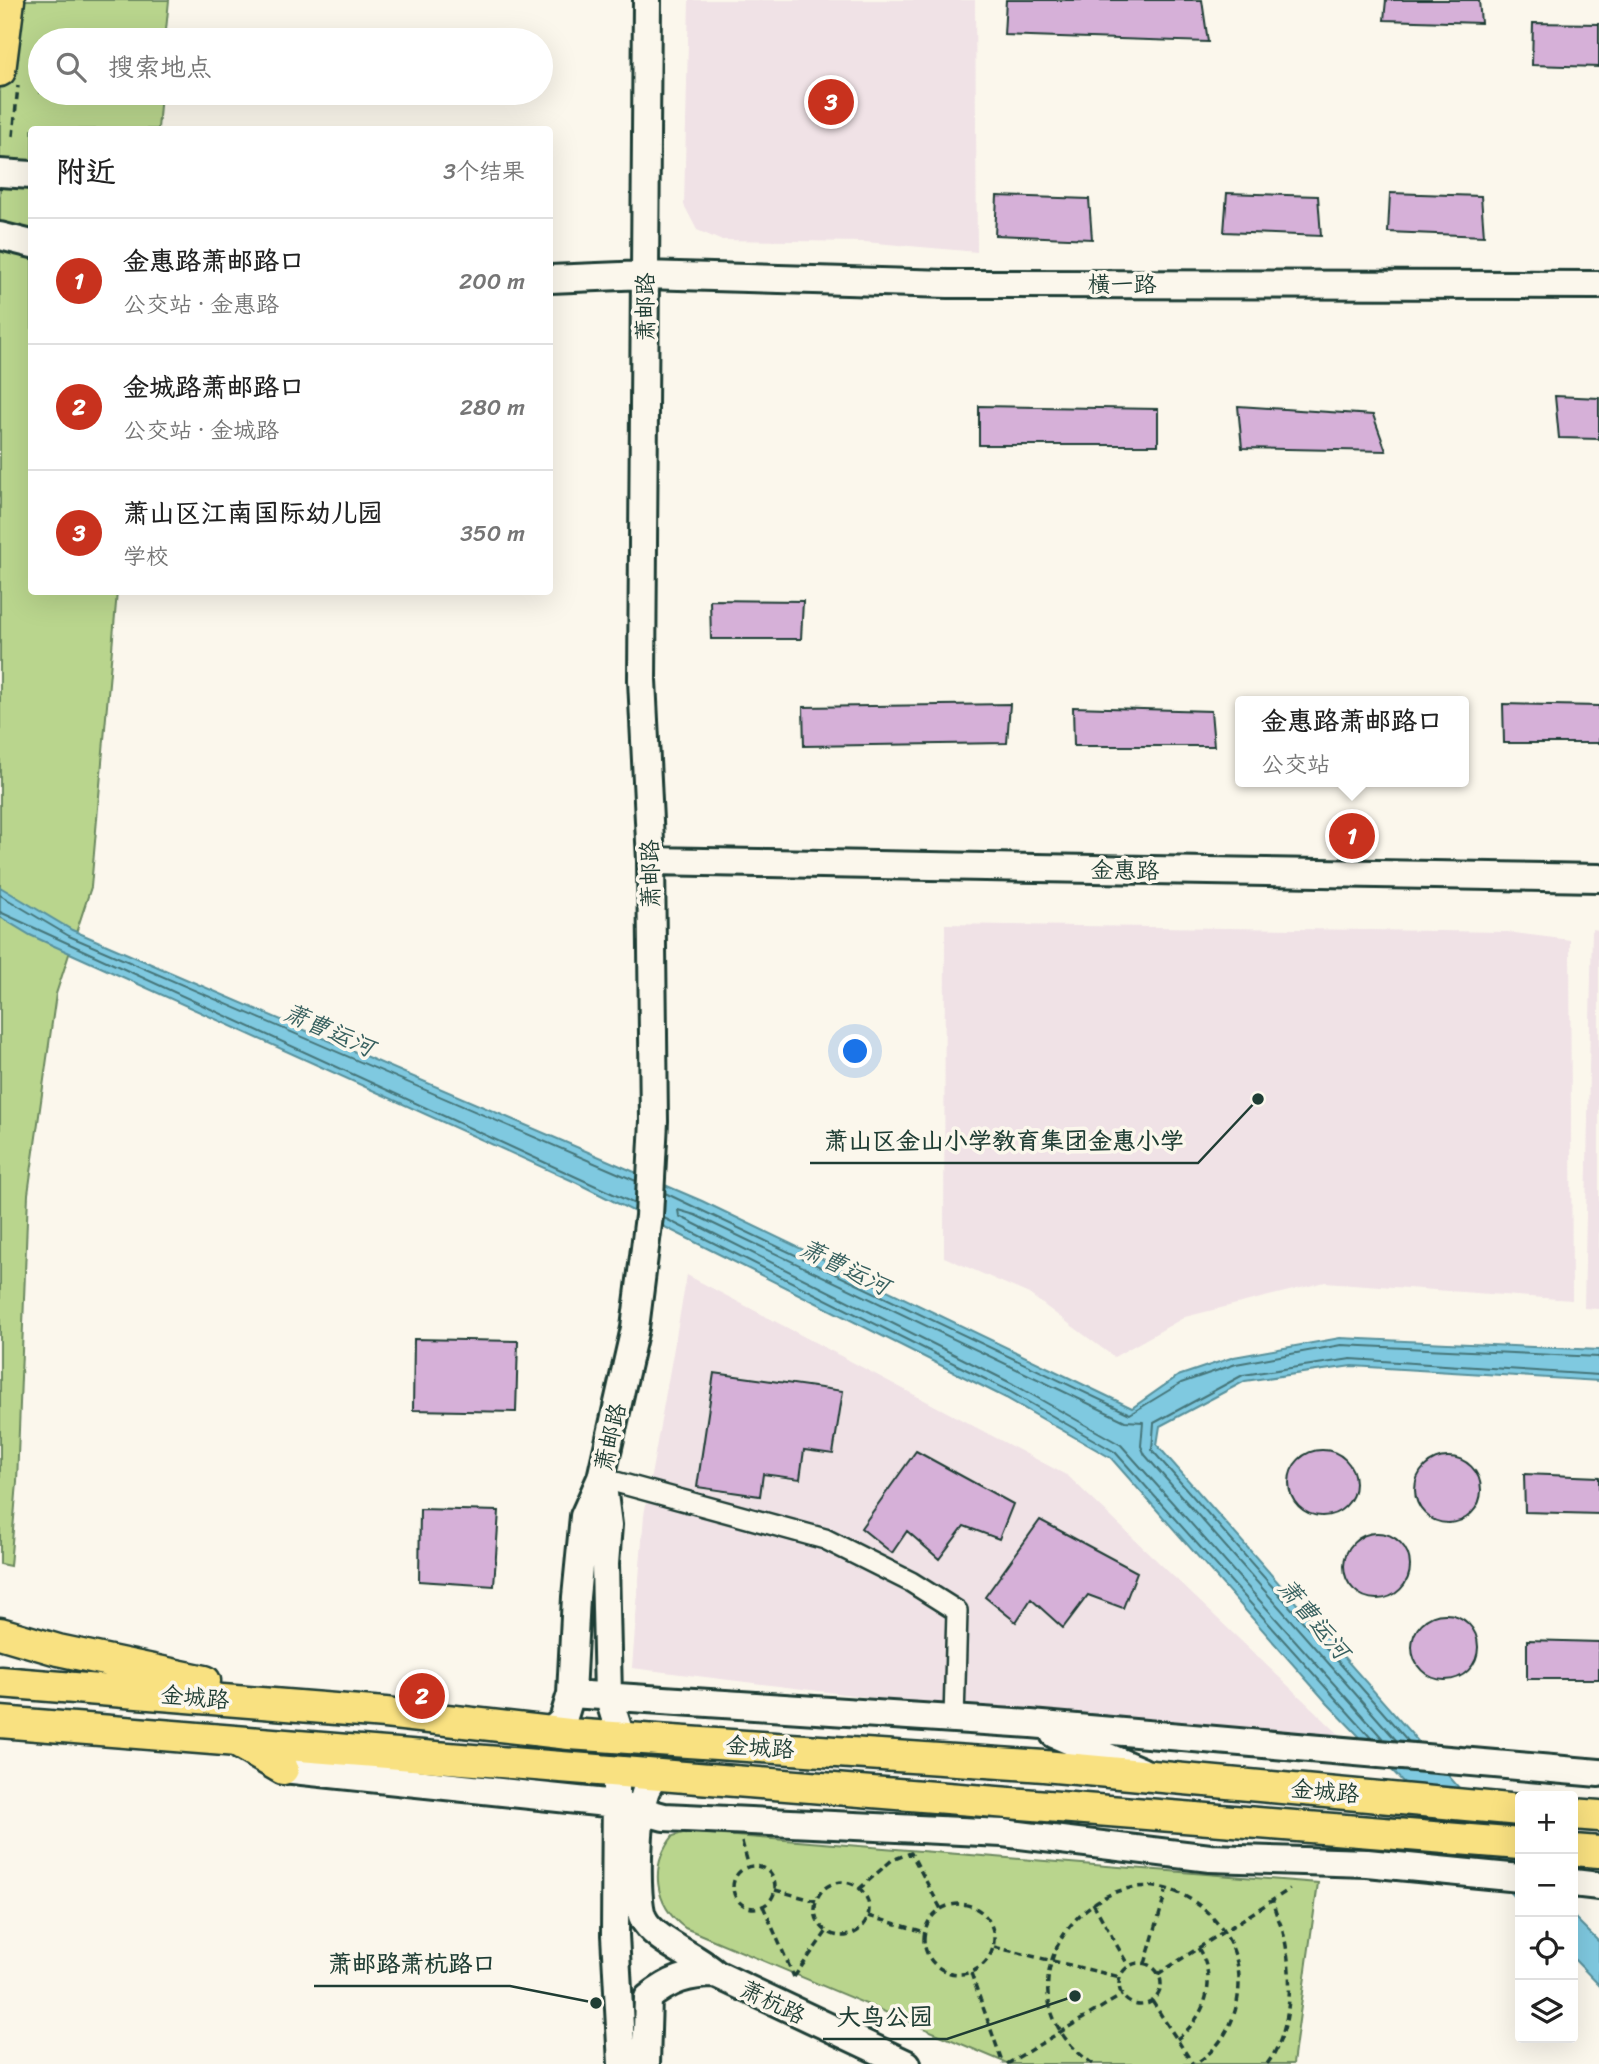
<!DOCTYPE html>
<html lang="zh">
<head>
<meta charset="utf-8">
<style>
  body { margin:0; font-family:Sriracha,"LXGW WenKai TC",sans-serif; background:#f2f2f2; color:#222 }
  .controls { position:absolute; right:21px; bottom:21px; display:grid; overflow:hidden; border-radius:7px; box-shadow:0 7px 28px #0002 }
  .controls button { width:63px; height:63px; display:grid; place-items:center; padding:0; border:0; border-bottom:2px solid #e0e0e0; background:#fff; color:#222; font:35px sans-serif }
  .you { position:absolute; left:856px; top:1052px; width:24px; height:24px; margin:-18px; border:5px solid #fff; border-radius:50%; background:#1a73e8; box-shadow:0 0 0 10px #1a73e833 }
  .badge { display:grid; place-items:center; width:46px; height:46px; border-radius:50%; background:#c8321e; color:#fff; font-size:23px; font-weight:700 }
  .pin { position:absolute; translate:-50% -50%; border:4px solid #fff; box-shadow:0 2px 7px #0006 }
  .popup { position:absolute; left:1235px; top:696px; width:234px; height:91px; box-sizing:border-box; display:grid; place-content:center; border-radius:7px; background:#fff; filter:drop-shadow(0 2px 5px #0005); font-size:23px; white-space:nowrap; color:#767676 }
  .popup b { font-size:26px; color:#222 }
  .popup::after { content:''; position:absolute; left:50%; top:100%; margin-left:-14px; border:14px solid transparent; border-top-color:#fff }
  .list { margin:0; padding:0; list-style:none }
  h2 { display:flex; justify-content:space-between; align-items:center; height:91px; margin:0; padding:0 28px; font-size:30px }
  h2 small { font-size:23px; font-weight:400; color:#767676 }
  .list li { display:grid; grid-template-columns:46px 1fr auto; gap:21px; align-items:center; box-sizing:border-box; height:126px; padding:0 28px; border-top:2px solid #e0e0e0 }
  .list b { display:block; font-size:26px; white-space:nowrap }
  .list p { margin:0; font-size:23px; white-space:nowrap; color:#767676 }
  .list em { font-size:23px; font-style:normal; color:#767676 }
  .icon { flex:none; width:38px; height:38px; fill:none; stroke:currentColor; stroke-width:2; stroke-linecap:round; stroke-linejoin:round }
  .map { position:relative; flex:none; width:1599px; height:2064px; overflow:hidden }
  .search { position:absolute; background:#fff; box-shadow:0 7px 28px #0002; left:28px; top:28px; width:525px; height:77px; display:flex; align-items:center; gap:18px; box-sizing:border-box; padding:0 24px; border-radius:38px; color:#767676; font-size:26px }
  .panel { position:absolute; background:#fff; box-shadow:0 7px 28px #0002; left:28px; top:126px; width:525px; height:469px; border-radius:7px }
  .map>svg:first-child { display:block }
</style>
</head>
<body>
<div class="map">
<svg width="1599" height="2064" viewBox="0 0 1599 2064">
  <rect width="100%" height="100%" fill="#fbf7ec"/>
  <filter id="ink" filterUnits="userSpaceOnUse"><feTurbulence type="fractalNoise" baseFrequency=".0143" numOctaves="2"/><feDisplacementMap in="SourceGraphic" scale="14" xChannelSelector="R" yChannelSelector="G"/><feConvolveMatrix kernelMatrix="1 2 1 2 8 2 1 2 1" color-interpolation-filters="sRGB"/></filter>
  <g filter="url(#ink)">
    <path fill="#f0e2e6" d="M689 0H975L977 252 865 242 720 240 697 230 684 205Z
      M945 924 1507 932 1570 940 1572 1300 1325 1282 1185 1317 1114 1357 1029 1294 944 1257Z
      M1592 929 1599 930V1309L1584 1308Z
      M687 1275 1068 1476 1364 1758 632 1668 644 1515Z"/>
    <path fill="#b9d58d" stroke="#6c8960" stroke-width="2" d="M0 0H169L165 40H40V93H161L158 129 32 130V592H117L91 887 56 994 28 1194 17 1482 10 1566 0 1564Z
      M686 1832 1318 1883 1293 2064H1009L685 1928C654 1905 649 1866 673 1836Z"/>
    <path fill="#7fc9e0" stroke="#59919b" stroke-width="2" d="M0 887 72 930 702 1201 1132 1408 1178 1376 1234 1357 1340 1338 1599 1350V1381L1352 1366 1245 1381 1160 1426 1157 1445 1520 1857V1903L1328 1704 1111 1458 1006 1398 575 1182 30 935 0 917Z
      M1573 1916 1599 1942V1985L1573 1958Z"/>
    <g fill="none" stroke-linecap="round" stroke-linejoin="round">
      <path stroke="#457579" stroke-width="2" d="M0 895 69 936 636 1181
        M0 912 635 1204
        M665 1193 1130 1414 1181 1383 1236 1364 1341 1345 1599 1357
        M664 1218 1009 1391 1115 1452 1371 1738
        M1384 1740 1121 1445 1013 1384 679 1216 678 1210 695 1215 1125 1421 1143 1422 1141 1446 1145 1455 1397 1741
        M1409 1742 1152 1450 1154 1423 1243 1375 1351 1359 1599 1375"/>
    </g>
    <path fill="#d6b0d8" stroke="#1f3d34" stroke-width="2" d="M1006 0H1202L1208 42 1004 35Z
      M1386 0H1479L1481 23 1384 20Z
      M1533 23 1599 24V67L1532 65Z
      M1227 193 1318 196 1321 236 1224 232Z
      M1390 193 1481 196 1484 236 1388 232Z
      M997 196 1089 199 1092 239 995 235Z
      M1555 396 1599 398V439L1559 438Z
      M979 406 1158 409V445H979Z
      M1238 406 1373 415 1386 451 1242 448Z
      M710 600 803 601 801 639H711Z
      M1010 704 1007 743 804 746 803 707Z
      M1503 704 1599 706V743H1504Z
      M1073 707 1211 711 1214 746H1074Z
      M414 1339 518 1341 516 1412 413 1410Z
      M714 1373 843 1391 833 1454 804 1450 800 1479 763 1474 760 1496 697 1487Z
      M1289 1483a33 33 0 1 1 66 0a33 33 0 1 1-66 0Z
      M916 1451 1013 1504 999 1539 964 1526 939 1559 907 1531 892 1553 861 1528Z
      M1415 1490a33 33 0 1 1 66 0a33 33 0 1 1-66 0Z
      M1524 1474 1599 1477V1514L1525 1512Z
      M420 1509 499 1511 494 1586 419 1581Z
      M1040 1520 1137 1572 1123 1608 1088 1595 1063 1628 1031 1599 1016 1622 985 1597Z
      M1344 1566a33 33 0 1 1 66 0a33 33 0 1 1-66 0Z
      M1412 1647a33 33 0 1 1 66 0a33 33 0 1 1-66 0Z
      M1527 1640 1599 1642V1679H1527Z"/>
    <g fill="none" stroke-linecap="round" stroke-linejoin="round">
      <g stroke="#1f3d34" stroke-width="24">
        <path id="street" d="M601 1478 825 1539 911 1582 957 1611 954 1719"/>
      </g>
      <g stroke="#1f3d34" stroke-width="32">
        <path id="secondary" d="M0 173 32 175
          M0 236 32 244
          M550 279 645 275 948 284 1599 285
          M651 861 1599 878
          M602 1479 608 1525 605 1564 608 1696 621 1737
          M571 1694 1031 1724 1599 1773
          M550 1732 563 1720 571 1694 576 1597 584 1516 601 1478 635 1328 649 1216 654 1121 651 861 642 680 647 0
          M1054 1734 1141 1771
          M283 1769 616 1804 664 1817 1003 1833 1210 1858 1367 1863 1520 1878
          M656 1774C652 1780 647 1786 645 1793 638 1813 634 1899 643 1918 653 1940 697 1956 716 1974L907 2064
          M616 1786 615 1935 622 2064
          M1573 1883 1599 1886
          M646 2064 648 1998C670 1980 688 1974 716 1974"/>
      </g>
      <g stroke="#1f3d34" stroke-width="35">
        <path id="primary" d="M0 71 9 0
          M0 1633 58 1650 205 1681
          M0 1682 385 1713 569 1734 1044 1766 1520 1810
          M0 1722 1520 1844
          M240 1744 283 1769
          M1573 1814 1599 1816
          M1573 1850 1599 1852"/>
      </g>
      <path stroke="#1f3d34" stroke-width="3.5" stroke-dasharray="7 5" stroke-linecap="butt" d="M13 136 18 86
        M742 1842 749 1867
        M733 1887a21 21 0 1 1 42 0a21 21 0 1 1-42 0Z
        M815 1909a27 27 0 1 1 54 0a27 27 0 1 1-54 0Z
        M859 1889 892 1860 911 1853 941 1909
        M775 1890 816 1901
        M1093 1903 1128 1965
        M924 1939a35 35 0 1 1 70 0a35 35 0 1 1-70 0Z
        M763 1906 794 1977
        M868 1916 925 1932
        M994 1947 1120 1977
        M1119 1984a21 21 0 1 1 42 0a21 21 0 1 1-42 0Z
        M1145 1964 1166 1892
        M971 1973 1003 2064
        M1158 1974 1290 1889
        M794 1977 827 1931
        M1152 2001 1193 2064
        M1177 2039C1205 2018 1219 1980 1198 1948
        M1007 2064 1122 1995
        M1093 2064C975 1984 1114 1823 1208 1913 1226 1931 1238 1952 1239 1978 1240 2014 1225 2045 1195 2064
        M1267 2064C1294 2029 1293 1973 1283 1931 1280 1921 1274 1912 1273 1900"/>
      <use href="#street" stroke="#fbf7ec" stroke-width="19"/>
      <use href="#secondary" stroke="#fbf7ec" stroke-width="26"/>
      <use href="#primary" stroke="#f9e181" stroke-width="30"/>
    </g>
  </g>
  <g text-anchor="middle" stroke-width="7" stroke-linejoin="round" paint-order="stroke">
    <g font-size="23" fill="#1f3d34" stroke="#fbf7ec">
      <text x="1122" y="292">横一路</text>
      <text transform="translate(645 307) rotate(-90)" y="8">萧邮路</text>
      <text transform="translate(1125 870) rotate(1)" y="8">金惠路</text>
      <text transform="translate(650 874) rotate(-91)" y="8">萧邮路</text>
      <text transform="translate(610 1437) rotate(-77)" y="8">萧邮路</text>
      <text transform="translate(195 1697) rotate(5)" y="8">金城路</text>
      <text transform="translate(760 1747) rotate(4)" y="8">金城路</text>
      <text transform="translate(1325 1791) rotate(5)" y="8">金城路</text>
      <text transform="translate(773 2002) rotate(26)" y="8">萧杭路</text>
    </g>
    <g font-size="24" font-style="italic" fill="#37605f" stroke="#fbf7ec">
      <text transform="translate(329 1030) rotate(24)" y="8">萧曹运河</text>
      <text transform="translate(845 1267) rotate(26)" y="8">萧曹运河</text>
      <text transform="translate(1314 1619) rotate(50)" y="8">萧曹运河</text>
    </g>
  </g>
  <path fill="none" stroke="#1f3d34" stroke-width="2.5" d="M1258 1099L1198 1163H810M596 2003L510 1986H314M1075 1996L947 2039H823"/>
  <g fill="#1f3d34" stroke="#fbf7ec" stroke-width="2.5">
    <circle cx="1258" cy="1099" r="7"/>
    <circle cx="596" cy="2003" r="7"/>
    <circle cx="1075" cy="1996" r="7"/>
  </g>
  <g font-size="24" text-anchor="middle" font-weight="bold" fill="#1f3d34" stroke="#fbf7ec" stroke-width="7" stroke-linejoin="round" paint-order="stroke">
    <text x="1004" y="1149">萧山区金山小学教育集团金惠小学</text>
    <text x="412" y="1972">萧邮路萧杭路口</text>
    <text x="885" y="2025">大鸟公园</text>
  </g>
</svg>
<div class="controls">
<button>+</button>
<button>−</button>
<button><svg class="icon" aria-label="locate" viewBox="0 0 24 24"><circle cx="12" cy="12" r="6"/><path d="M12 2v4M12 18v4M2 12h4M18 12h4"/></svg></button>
<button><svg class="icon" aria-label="layers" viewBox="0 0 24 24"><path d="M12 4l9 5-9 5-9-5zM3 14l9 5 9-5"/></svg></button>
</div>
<div class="you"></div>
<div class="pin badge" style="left:1352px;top:836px">1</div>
<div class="popup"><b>金惠路萧邮路口</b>公交站</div>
<div class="pin badge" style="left:422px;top:1696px">2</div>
<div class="pin badge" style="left:831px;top:102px">3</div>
<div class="search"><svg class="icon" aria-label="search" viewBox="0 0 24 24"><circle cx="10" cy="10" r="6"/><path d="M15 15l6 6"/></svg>搜索地点</div>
<section class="panel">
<h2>附近<small>3个结果</small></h2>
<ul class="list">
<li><span class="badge">1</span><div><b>金惠路萧邮路口</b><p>公交站 · 金惠路</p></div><em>200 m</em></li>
<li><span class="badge">2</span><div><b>金城路萧邮路口</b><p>公交站 · 金城路</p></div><em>280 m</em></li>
<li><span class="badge">3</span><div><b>萧山区江南国际幼儿园</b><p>学校</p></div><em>350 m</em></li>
</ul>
</section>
</div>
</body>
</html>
